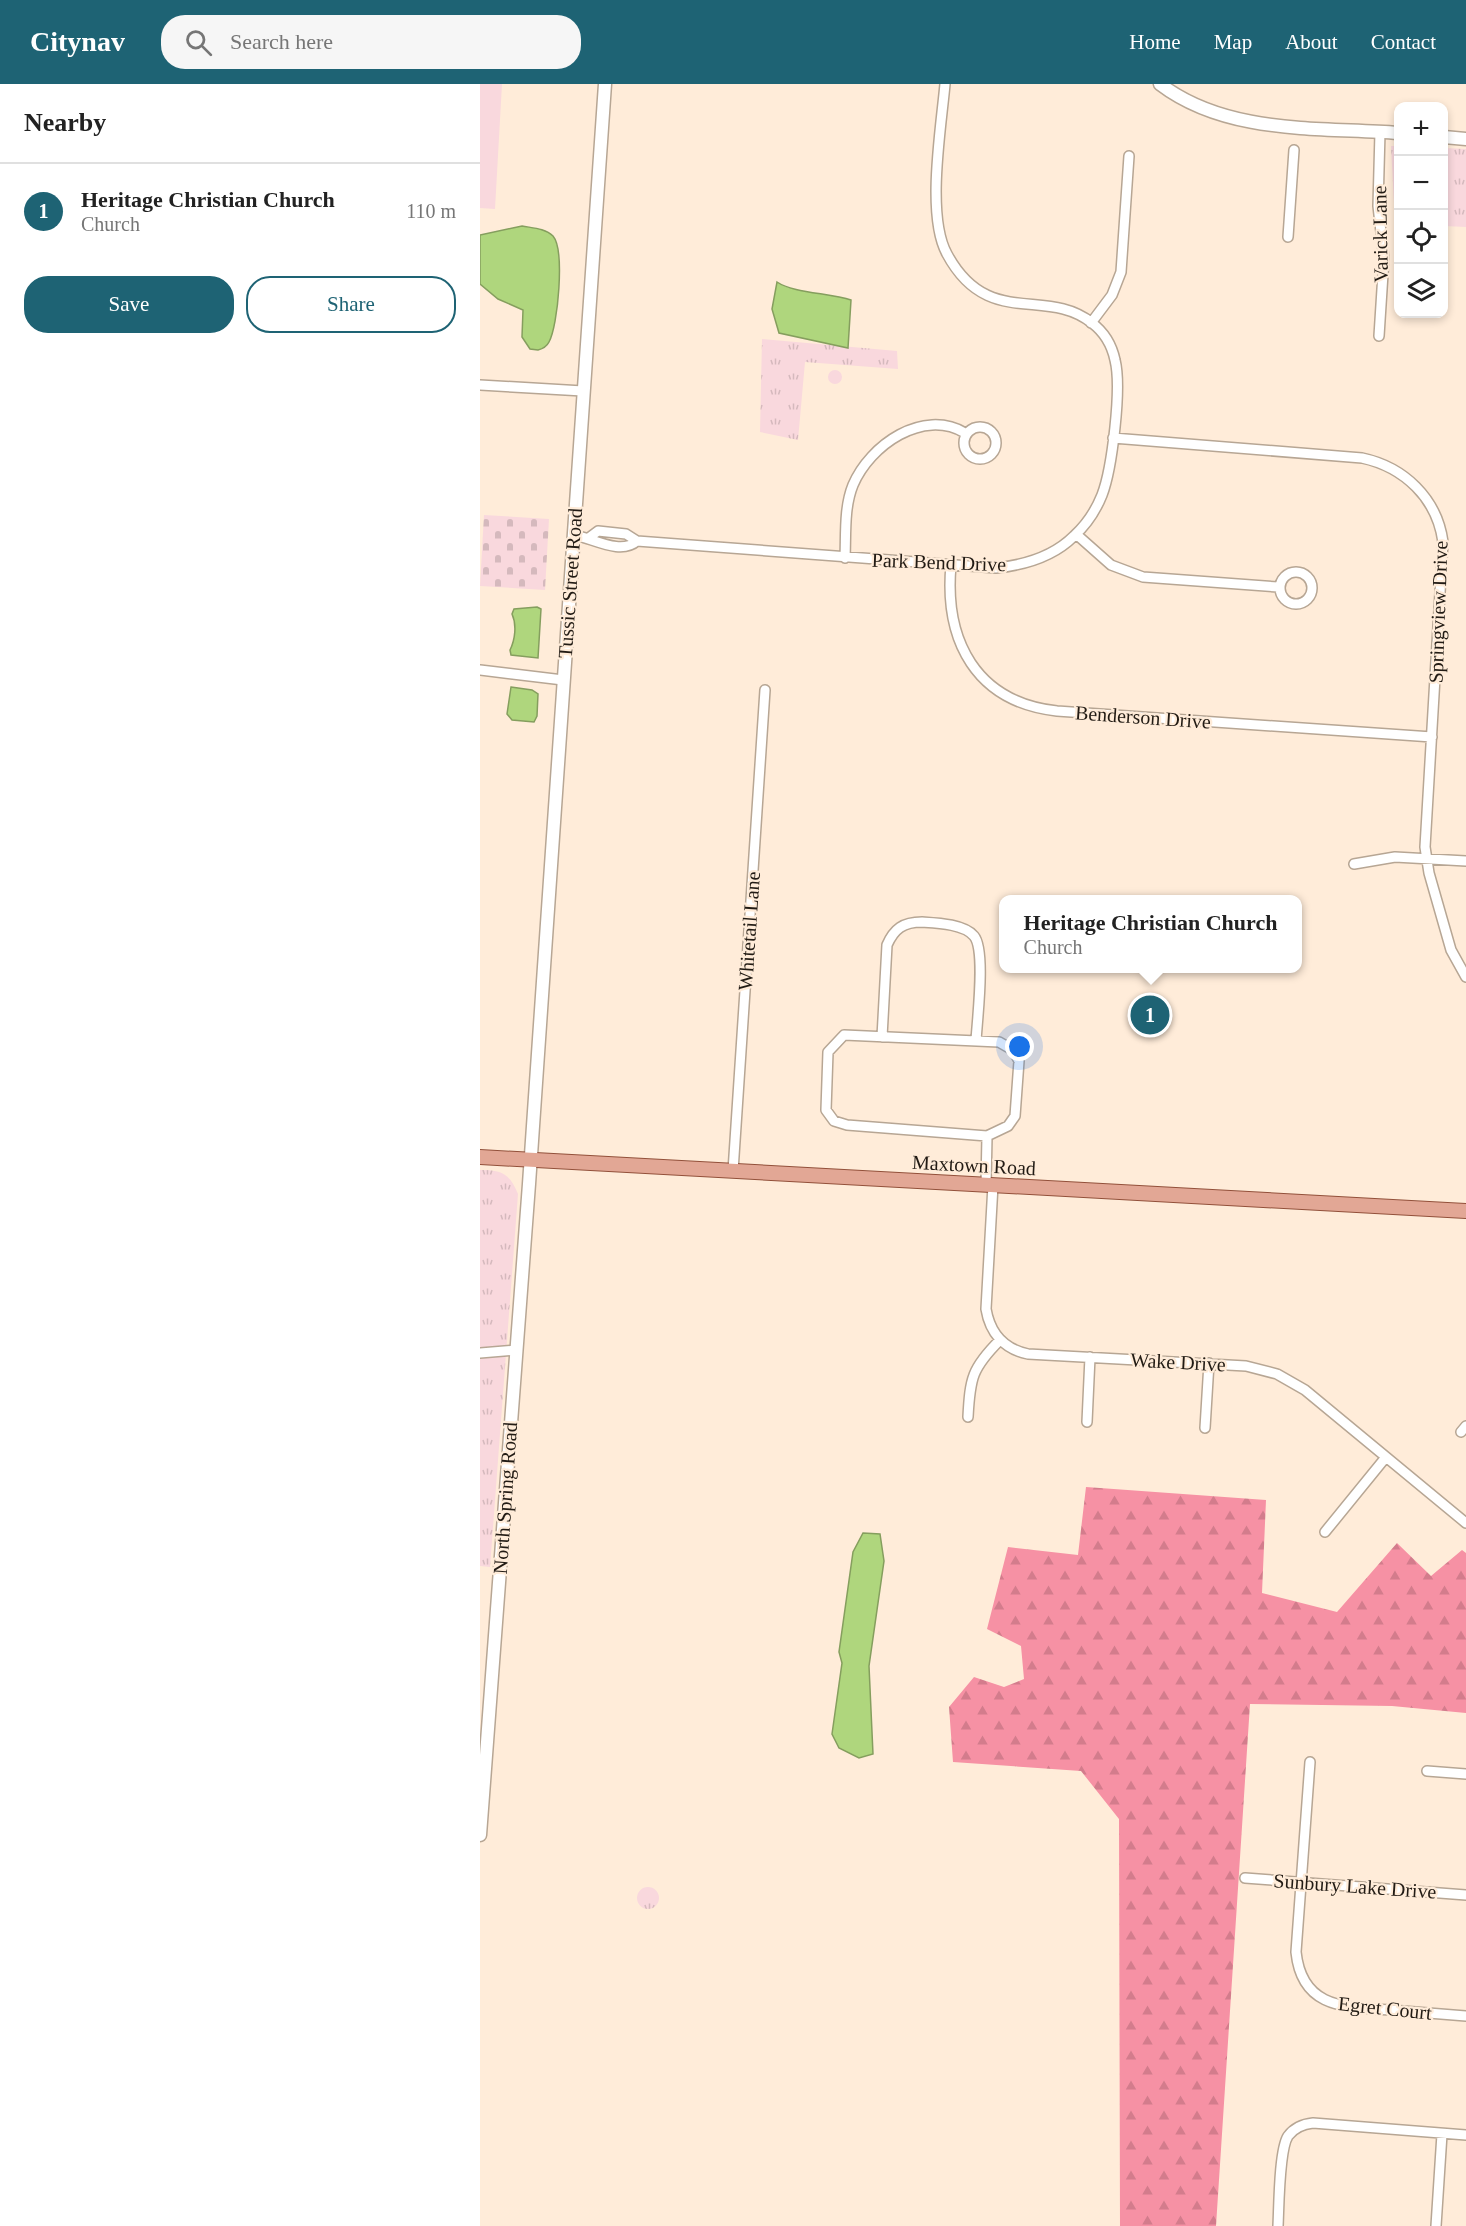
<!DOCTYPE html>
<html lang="en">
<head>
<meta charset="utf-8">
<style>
  body { margin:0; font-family:"Times New Roman",serif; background:#f6f6f6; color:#222 }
  .controls { position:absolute; right:18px; top:18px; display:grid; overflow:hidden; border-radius:12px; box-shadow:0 3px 9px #0003 }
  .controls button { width:54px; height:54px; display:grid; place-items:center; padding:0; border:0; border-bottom:2px solid #e0e0e0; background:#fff; color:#222; font:30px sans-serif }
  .you { position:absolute; left:540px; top:963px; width:21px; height:21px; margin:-15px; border:4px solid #fff; border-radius:50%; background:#1a73e8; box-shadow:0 0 0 9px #1a73e833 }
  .badge { display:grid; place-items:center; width:39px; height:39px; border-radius:50%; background:#1e6374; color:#fff; font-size:20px; font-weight:700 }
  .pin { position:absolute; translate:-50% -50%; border:3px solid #fff; box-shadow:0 2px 6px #0006 }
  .popup { position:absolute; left:519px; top:811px; width:303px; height:78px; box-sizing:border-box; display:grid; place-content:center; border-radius:12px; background:#fff; filter:drop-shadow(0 2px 4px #0005); font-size:20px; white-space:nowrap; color:#767676 }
  .popup b { font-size:22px; color:#222 }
  .popup::after { content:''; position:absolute; left:50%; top:100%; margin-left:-12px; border:12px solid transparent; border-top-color:#fff }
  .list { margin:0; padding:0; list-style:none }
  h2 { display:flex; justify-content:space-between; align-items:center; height:78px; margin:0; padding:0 24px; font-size:26px }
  h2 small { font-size:20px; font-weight:400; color:#767676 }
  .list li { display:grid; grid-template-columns:39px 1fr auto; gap:18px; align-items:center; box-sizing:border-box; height:96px; padding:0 24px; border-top:2px solid #e0e0e0 }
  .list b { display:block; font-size:22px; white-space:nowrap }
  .list p { margin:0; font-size:20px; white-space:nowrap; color:#767676 }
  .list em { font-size:20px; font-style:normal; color:#767676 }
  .actions { display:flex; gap:12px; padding:18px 24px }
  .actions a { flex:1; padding:14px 0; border:2px solid #1e6374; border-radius:24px; text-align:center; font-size:21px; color:#1e6374 }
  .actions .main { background:#1e6374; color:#fff }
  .icon { flex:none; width:33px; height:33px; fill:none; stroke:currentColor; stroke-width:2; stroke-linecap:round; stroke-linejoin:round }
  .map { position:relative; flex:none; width:986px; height:2142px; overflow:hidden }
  header { display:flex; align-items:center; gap:36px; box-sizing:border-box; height:84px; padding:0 30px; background:#1e6374; color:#fff }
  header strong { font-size:28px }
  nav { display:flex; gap:33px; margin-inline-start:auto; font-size:21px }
  .search { width:420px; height:54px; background:#f6f6f6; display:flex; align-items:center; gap:15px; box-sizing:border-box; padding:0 21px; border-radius:24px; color:#767676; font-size:22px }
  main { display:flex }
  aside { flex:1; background:#fff }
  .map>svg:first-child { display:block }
</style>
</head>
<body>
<header>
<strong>Citynav</strong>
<div class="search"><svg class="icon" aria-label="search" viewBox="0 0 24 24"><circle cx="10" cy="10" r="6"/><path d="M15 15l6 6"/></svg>Search here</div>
<nav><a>Home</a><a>Map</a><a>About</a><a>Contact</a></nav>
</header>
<main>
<aside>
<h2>Nearby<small></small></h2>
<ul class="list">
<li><span class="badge">1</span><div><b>Heritage Christian Church</b><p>Church</p></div><em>110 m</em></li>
</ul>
<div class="actions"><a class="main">Save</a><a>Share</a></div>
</aside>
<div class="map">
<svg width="986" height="2142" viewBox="0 0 986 2142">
  <defs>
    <pattern id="grass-tufts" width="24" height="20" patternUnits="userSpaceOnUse" patternTransform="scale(1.5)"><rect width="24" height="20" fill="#f9d8dd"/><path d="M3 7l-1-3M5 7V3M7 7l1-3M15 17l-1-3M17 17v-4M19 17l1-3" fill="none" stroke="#d5b9bd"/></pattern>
    <pattern id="forest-firs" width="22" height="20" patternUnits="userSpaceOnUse" patternTransform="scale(1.5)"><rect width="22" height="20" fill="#f691a4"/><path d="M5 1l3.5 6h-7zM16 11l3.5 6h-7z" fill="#d37c8c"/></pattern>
    <pattern id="cemetery-stones" width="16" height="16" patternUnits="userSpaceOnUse" patternTransform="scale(1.5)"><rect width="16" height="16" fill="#f9d8dd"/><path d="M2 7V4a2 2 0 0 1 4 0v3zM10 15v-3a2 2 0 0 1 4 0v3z" fill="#d5b9bd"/></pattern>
  </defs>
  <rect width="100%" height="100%" fill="#ffecd9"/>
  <path fill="url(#grass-tufts)" d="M911 62H918V139H915Z
    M964 64 986 65V143L964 142Z
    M282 255 417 267 418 285 325 278 318 356 280 348Z
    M0 1086C22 1086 29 1089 38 1110L10 1483 0 1482Z
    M157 1814a11 11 0 1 1 22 0a11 11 0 1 1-22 0Z"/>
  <path fill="url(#forest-firs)" d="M606 1403 786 1416 782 1509 857 1528 917 1459 951 1492 982 1466 986 1469V1629L912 1622 770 1620 736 2142H640L639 1735 601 1687 473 1678 469 1623 494 1593 524 1603 544 1595 541 1562 507 1545 528 1463 598 1471Z"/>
  <path fill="url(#cemetery-stones)" d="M4 431 69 435 65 506 0 502Z"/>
  <path fill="#f9d8dd" d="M0 0H22L15 125 0 124Z
    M348 293a7 7 0 1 1 14 0a7 7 0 1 1-14 0Z
    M0 1213H15V1232H0Z"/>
  <path fill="#afd67d" stroke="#859e5e" stroke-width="1.5" d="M42 142C52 144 65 144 73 152 85 166 78 242 69 258 67 262 62 265 58 266L50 265 42 253 43 226 18 215 0 200V151Z
    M297 198C313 209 350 209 371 216L368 264 299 249 292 225Z
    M57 523 61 525 58 574 31 571 30 566C35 556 37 541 32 530L34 525Z
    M31 603 52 606 58 610 57 632 54 638 32 636 27 630Z
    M383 1449 400 1450 404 1477 389 1582 393 1670 379 1674 359 1664 352 1650 362 1579 359 1568 373 1468Z"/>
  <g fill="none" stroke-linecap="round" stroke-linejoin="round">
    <g stroke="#b7a694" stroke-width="12">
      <path id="street" d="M808 153 814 66
        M611 239 632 211 641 188 649 72
        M899 252 904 174 898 122 900 48
        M0 301 103 307
        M484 359a16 16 0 1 1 32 0a16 16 0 1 1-32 0Z
        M633 354 882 374C924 383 957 414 963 458L945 763 949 789 971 866 986 893
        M596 450 631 481 663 493 798 503
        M93 451C111 453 140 472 157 457
        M110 453 118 447 146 450 157 457 516 484C545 481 573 473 594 452 606 441 616 426 622 411 632 385 642 304 635 276 632 262 624 248 612 239 566 202 508 246 467 170 446 132 461 45 465 0
        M365 474C366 450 364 423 373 401 390 361 443 324 485 349
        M471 481C464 557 496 618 577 627L952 653
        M800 504a16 16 0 1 1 32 0a16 16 0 1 1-32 0Z
        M0 586 83 596
        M874 780 915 773 986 777
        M402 953 407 861C414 845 423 838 442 838 457 839 484 840 494 852 506 866 497 937 496 957
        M253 1087 285 606
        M506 1101 507 1052 528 1042 535 1032 539 977 533 966 519 958 364 951 348 968 346 1026 354 1037 367 1041 507 1052
        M513 1101 506 1225C510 1249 524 1265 548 1270L766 1282 797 1290 825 1306 986 1439
        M0 1269 37 1266
        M488 1333C490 1294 492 1284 520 1256
        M607 1338 610 1273
        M725 1344 729 1279
        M981 1348 986 1342
        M845 1448 906 1373
        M830 1678 816 1868C822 1925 865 1923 911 1926 936 1928 961 1930 986 1932
        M947 1687 986 1690
        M765 1794 986 1811
        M798 2142C799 2123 799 2066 808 2052 814 2044 823 2040 833 2039L986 2051
        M956 2142 962 2050"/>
    </g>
    <g stroke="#b7a694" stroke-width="15">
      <path id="secondary" d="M680 0C747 51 839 43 918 49
        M964 53 986 55
        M0 1751 49 1100 125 0"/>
    </g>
    <g stroke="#92503a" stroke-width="16">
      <path id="primary" d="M0 1073 986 1127"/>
    </g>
    <use href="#street" stroke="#fff" stroke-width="9"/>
    <use href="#secondary" stroke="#fff" stroke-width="12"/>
    <use href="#primary" stroke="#e2a795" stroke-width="14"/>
  </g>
  <g text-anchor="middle" stroke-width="4.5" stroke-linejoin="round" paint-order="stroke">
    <g font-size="20" fill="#221b14" stroke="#ffecd9">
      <text transform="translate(900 150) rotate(-91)" y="7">Varick Lane</text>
      <text transform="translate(459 478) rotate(2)" y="7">Park Bend Drive</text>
      <text transform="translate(90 499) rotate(-86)" y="7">Tussic Street Road</text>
      <text transform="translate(958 528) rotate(-88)" y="7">Springview Drive</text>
      <text transform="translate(663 633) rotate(4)" y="7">Benderson Drive</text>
      <text transform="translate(269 847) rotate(-86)" y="7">Whitetail Lane</text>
      <text transform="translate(494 1081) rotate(3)" y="7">Maxtown Road</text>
      <text transform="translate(698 1278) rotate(3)" y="7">Wake Drive</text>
      <text transform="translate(25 1414) rotate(-86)" y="7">North Spring Road</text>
      <text transform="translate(875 1802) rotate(4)" y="7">Sunbury Lake Drive</text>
      <text transform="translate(905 1924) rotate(6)" y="7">Egret Court</text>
    </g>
  </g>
</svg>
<div class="controls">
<button>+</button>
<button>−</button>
<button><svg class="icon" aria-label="locate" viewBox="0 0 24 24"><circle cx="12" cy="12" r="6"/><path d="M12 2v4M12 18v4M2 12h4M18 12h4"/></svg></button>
<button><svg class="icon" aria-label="layers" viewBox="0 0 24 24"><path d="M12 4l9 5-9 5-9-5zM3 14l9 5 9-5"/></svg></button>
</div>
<div class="you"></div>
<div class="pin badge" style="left:670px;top:931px">1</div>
<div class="popup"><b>Heritage Christian Church</b>Church</div>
</div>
</main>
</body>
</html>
